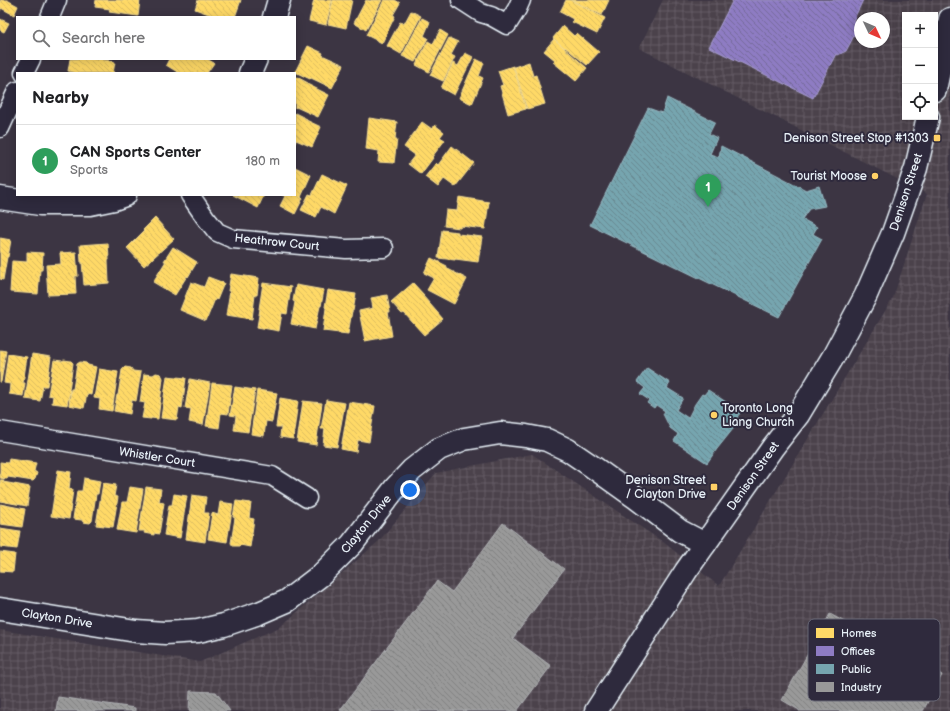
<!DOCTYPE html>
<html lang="en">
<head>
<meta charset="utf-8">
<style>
  body { margin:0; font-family:"Balsamiq Sans",sans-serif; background:#f2f2f2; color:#202124 }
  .controls { position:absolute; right:12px; top:12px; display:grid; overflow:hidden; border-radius:0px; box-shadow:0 2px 10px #0003 }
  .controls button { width:36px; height:36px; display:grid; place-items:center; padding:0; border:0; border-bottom:1px solid #e0e0e0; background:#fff; color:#202124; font:20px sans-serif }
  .compass { position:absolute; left:854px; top:12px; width:36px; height:36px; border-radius:50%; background:#fff; box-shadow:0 2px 10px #0003; rotate:134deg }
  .you { position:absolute; left:410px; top:490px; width:14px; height:14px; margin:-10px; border:3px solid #fff; border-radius:50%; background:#1a73e8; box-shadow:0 0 0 6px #1a73e833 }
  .badge { display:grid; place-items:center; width:26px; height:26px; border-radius:50%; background:#847042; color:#fff; font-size:13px; font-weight:700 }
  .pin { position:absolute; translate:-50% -33px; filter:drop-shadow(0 1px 2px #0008) }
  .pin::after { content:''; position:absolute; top:21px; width:14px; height:12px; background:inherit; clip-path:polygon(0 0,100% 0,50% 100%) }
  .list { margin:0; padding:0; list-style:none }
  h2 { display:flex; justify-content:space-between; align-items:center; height:52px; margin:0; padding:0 16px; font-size:17px }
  h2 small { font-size:13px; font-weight:400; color:#757577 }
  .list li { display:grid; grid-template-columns:26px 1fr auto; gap:12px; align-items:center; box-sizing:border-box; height:72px; padding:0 16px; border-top:1px solid #e0e0e0 }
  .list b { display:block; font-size:15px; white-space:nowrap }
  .list p { margin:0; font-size:13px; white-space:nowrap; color:#757577 }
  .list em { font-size:13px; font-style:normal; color:#757577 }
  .icon { flex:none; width:22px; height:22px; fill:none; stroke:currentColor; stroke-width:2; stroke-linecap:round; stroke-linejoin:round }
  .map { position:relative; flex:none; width:950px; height:711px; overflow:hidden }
  .search { position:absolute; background:#fff; box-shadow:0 2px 10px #0003; left:16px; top:16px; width:280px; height:44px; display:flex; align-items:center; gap:10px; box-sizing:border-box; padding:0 14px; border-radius:0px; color:#757577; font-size:15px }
  .panel { position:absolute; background:#fff; box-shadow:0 2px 10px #0003; left:16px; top:72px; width:280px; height:124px; border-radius:0px }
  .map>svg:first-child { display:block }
</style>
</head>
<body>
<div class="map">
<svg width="950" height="711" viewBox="0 0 950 711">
  <defs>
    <pattern id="industrial-grid" width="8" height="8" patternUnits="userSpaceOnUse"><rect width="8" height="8" fill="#4b424b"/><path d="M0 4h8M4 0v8" fill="none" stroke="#655e66"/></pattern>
    <pattern id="homes-back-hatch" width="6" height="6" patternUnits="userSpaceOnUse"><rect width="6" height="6" fill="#ffd966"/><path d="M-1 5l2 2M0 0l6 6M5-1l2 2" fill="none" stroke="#dabc60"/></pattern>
    <pattern id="offices-back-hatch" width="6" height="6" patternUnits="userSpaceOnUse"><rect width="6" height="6" fill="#8e7cc3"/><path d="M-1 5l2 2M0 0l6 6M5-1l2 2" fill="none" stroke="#756a99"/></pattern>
    <pattern id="public-back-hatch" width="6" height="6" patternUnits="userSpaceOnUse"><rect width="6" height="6" fill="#76a5af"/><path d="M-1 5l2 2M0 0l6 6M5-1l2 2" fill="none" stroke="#688991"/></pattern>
    <pattern id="industry-back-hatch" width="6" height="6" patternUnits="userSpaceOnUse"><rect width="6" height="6" fill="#999"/><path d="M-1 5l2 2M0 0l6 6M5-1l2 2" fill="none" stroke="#808181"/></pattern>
  </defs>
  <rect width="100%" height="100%" fill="#3c3543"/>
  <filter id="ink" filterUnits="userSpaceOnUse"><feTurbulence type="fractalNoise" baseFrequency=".025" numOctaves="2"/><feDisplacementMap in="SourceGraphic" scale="8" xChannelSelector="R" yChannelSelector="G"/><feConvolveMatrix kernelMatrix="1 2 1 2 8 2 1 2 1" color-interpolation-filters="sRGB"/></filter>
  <g filter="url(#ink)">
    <path fill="url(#industrial-grid)" fill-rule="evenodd" d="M663 0H950V711H0V630L200 662 280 627 379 541 436 473 532 454 663 542 719 586 893 298 927 194 639 48ZM905 15H935V117H905ZM860 18H884V42H860Z"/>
    <path fill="url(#homes-back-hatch)" stroke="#f8e092" d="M0 0H7L18 6 14 15 1 8 0 11Z
      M96 0H140L138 16 109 12 110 9 95 7Z
      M198 0H241L235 17H217L195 9Z
      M314 0H332L326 25 309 21Z
      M333 0H352L346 28 328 24Z
      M366 0 371 1V0H382L366 30 354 23Z
      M384 0H395L400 3 393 15 395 16 382 43 366 35Z
      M566 0H570L605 18 597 34 572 22 573 19 560 12Z
      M571 0H609L602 15Z
      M411 11 421 16 401 54 387 46 400 22 404 24Z
      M422 18 430 22 424 36 428 38 415 62 402 56Z
      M0 19 9 23 4 32 0 30Z
      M563 26 574 36 577 33 599 52 587 65 565 47V48L553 38Z
      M440 30 448 35 429 72 416 65 428 41 433 44Z
      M449 38 458 42 451 55 455 57 443 81 430 75Z
      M554 39 587 68 576 81 553 62 555 60 544 51Z
      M308 46 323 53 322 55 344 65 332 88 311 78 310 79 295 72Z
      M465 53 473 57 454 95 441 88 453 63 458 66Z
      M70 59H100L115 62 113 73H79L68 71Z
      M169 59H207L214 63 207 73H179L166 65Z
      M476 59 484 63 479 76 483 78 472 104 459 98Z
      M529 62 533 76 536 75 545 104 527 109 514 67Z
      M513 66 526 109 508 114 500 86 503 85 498 71Z
      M295 76 308 83 307 84 329 95 318 117 296 107 295 108Z
      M295 113 307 119 306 120 321 127 312 147 296 140 295 143Z
      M369 118 397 122 395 139H397L394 163 378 162 379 151 366 149Z
      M422 122 432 129 435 125 444 132 440 137 445 140 432 157 433 158 421 174 408 164 415 155 404 147Z
      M452 146 474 163 455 187 444 179 438 187 425 177 436 163 438 165Z
      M295 167 311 175 301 197 303 198 295 214 280 206 285 196 282 195H295Z
      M322 174 347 186 334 214 321 207 316 217 301 210 309 194 312 195Z
      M233 195H264L258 208Z
      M459 197 489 202 485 229 461 226 460 228 444 226 446 210 457 211Z
      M155 218 174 239 144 266 127 248 144 231 143 230Z
      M442 230 458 232V234L482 237 478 262 455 259V260L438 258Z
      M0 238 11 240 8 257H7L3 280 0 279Z
      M108 243 109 260H108L109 283 84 285 82 262H81L80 245Z
      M173 247 197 262 188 277 187 276 175 295 153 282 166 261H164Z
      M27 252 43 253 42 270H40L38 294 10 292 12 261 27 262Z
      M76 252 78 276H75L76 294 48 295 46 265 61 264 60 253Z
      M431 258 447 266 446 268 467 279 454 304 427 290 434 278 424 273Z
      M231 274 259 278 257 295H255L252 319 226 315 230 291H228Z
      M208 277 224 283 217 300 215 299 206 321 180 310 191 282 204 287Z
      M263 283 291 287 287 314 282 313 279 331 257 327 260 309H259Z
      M413 283 424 295 423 296 443 319 424 335 404 313 402 314 391 302Z
      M296 285 324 290 321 306H320L315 329 291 324 295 302 293 301Z
      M328 290 356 294 353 311H352L348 334 323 331 326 308 325 307Z
      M387 295 390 312H388L392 336 365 341 359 311 373 308 371 298Z
      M0 350 6 351 1 382H0Z
      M8 354 27 357 23 383H25L23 396 9 394 10 384 4 383Z
      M32 354 51 357 47 386H43L40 401 25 399Z
      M54 360 62 361 64 360 71 361 73 363 69 390 70 391 67 405 52 403 53 396 48 395Z
      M80 362 86 363 88 365 96 367 91 395 87 394 84 408 69 405 71 389H73L77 364Z
      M125 367 131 368 133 371 141 372 136 401 132 400 130 414 114 411 117 395H118L122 370Z
      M99 369 118 372 112 411 99 409 100 399 94 398Z
      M156 373 161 374 163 378 158 419 151 418V419L142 418 145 403 140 402 144 374 153 375Z
      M167 376 186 378 182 408 179 407 177 420 161 418Z
      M190 379 210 383 203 425 189 422 191 409 185 408Z
      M212 383 232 385 228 414 221 413 219 428 206 426Z
      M235 387 255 390 248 432 234 430 236 416 230 415Z
      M257 390 277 393 272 422 266 421 264 436 251 434Z
      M280 398 298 401 293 439 280 437 281 427H276Z
      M326 400 345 403 337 447 323 445 325 429H321Z
      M303 401 322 403 316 445 297 442Z
      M349 402 375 406 369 442 358 440 356 452 341 449Z
      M9 459 36 463 34 471 37 473 35 479 33 481 8 477 7 479 0 478V462L8 463Z
      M58 470 71 472 69 489 73 490 69 519 51 516Z
      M84 478 100 481 98 494H96L92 521 90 523 83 522 82 520 73 519 77 491H82Z
      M0 480H4L3 482 30 487 27 506 0 501Z
      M103 483 116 485 114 496 118 497 113 527 96 525Z
      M130 487 143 489 136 533 117 530 122 502H127Z
      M146 487 161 489 159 502 164 503 159 534 154 533V535L144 533 145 531H139Z
      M174 494 187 496 180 538 164 535 169 505H172Z
      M192 495 206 497 204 513H209L205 542 186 539Z
      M236 501 251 503 249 518 254 519 250 547 240 545 239 546H233L231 543 235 518 233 517Z
      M220 502 233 504 227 542 208 539 212 513 218 515Z
      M0 504 25 509 22 527 0 524Z
      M0 528 20 531 17 549 0 547Z
      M0 552 15 554 13 572 0 571Z"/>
    <path fill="url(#offices-back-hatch)" stroke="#a99fd3" d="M733 0H863L853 21H854L857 30 846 51 838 55 836 54 813 98 709 47Z"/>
    <path fill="url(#public-back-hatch)" stroke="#98bcc5" d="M667 98 715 122 709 134 717 138 710 154 719 157 721 146 806 190 819 186 825 206 809 209 802 219 817 227 813 234 822 239 779 317 590 225 648 108 662 113Z
      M647 368 670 383 667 388 683 398 676 410 688 418 695 404 702 394 704 395 708 390 741 412 737 417 740 419 733 429 717 449 707 463 674 441 678 434 670 428 663 414 665 411 656 405 654 408 647 403 649 400 640 394 645 388 637 382Z"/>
    <path fill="url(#industry-back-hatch)" stroke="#b1b3b6" d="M503 523 564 569 513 638 551 666 517 711H341L340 710 437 581 452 592Z
      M830 614 942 675 923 711H799V710L782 700Z
      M190 691 216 692 230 711H189Z
      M58 697 135 708V711H56Z"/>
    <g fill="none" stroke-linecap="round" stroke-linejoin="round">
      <g stroke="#e8f1f8" stroke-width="21">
        <path id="minor" d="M461 0 481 13 491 16 507 25 517 9 521 0
          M50 17 57 0
          M24 73 31 59
          M0 128 17 91
          M190 195 205 217 217 232 233 239 346 249 384 248
          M0 431 272 476 307 498"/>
      </g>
      <g stroke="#e8f1f8" stroke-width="25">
        <path id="tertiary" d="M274 17 279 0
          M250 73 256 59
          M0 198 40 204H90L114 199 125 195
          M0 609 136 631 165 633 198 631 224 625 259 613 287 601 321 575 352 544 396 487 412 470 439 449 464 439 500 433 526 436 547 440 568 450 593 467 635 497 680 531 705 544"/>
      </g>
      <g stroke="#e8f1f8" stroke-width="25">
        <path id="secondary" d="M935 90 950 19
          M596 711 686 571 773 447 798 415 833 357 866 295 893 233 916 168 928 117"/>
      </g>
      <use href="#minor" stroke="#2f2a3d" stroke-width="18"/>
      <use href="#tertiary" stroke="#2f2a3d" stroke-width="22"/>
      <use href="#secondary" stroke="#2f2a3d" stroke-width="22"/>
    </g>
  </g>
  <g fill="#ffd166" stroke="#2f2a3d" stroke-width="1.5">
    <rect x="933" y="134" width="8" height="8" rx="2"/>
    <circle cx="875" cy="176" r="4"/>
    <circle cx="714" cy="415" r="4"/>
    <rect x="710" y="483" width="8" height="8" rx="2"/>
  </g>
  <g text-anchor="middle" stroke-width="4" stroke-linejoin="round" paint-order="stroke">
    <g font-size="12" fill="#e8f1f8" stroke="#2f2a3d" text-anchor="end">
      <text x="929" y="142">Denison Street Stop #1303</text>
      <text x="867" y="180">Tourist Moose</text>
      <text x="722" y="412" text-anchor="start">Toronto Long<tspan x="722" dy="14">Liang Church</tspan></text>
      <text x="706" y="484">Denison Street<tspan x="706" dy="14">/ Clayton Drive</tspan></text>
    </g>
    <g font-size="12" fill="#e8f1f8" stroke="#2f2a3d">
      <text transform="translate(906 192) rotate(-72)" y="4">Denison Street</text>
      <text transform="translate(277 242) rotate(6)" y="4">Heathrow Court</text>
      <text transform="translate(157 457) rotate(9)" y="4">Whistler Court</text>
      <text transform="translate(753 476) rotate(-55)" y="4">Denison Street</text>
      <text transform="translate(366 524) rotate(-51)" y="4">Clayton Drive</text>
      <text transform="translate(57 618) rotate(9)" y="4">Clayton Drive</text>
    </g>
  </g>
  <rect x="808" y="619" width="132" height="82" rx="6" fill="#2f2a3d" stroke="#666675" stroke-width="1"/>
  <rect x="816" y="628" width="18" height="10" fill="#ffd966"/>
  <rect x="816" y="646" width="18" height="10" fill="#8e7cc3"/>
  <rect x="816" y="664" width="18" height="10" fill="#76a5af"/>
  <rect x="816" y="682" width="18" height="10" fill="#999"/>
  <g font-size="11" fill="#e8f1f8">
    <text x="841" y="637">Homes</text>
    <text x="841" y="655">Offices</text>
    <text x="841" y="673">Public</text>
    <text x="841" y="691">Industry</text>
  </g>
</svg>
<div class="controls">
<button>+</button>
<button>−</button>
<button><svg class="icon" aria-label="locate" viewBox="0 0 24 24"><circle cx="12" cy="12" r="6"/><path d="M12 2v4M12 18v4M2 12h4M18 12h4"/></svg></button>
</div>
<svg class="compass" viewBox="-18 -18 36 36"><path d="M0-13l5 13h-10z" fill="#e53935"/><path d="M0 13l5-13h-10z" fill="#757577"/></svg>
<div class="you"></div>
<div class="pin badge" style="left:708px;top:207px;background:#2e9e5b">1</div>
<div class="search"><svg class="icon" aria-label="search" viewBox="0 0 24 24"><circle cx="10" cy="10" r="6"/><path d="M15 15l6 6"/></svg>Search here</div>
<section class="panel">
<h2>Nearby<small></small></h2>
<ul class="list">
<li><span class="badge" style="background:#2e9e5b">1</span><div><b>CAN Sports Center</b><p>Sports</p></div><em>180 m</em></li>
</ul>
</section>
</div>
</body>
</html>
